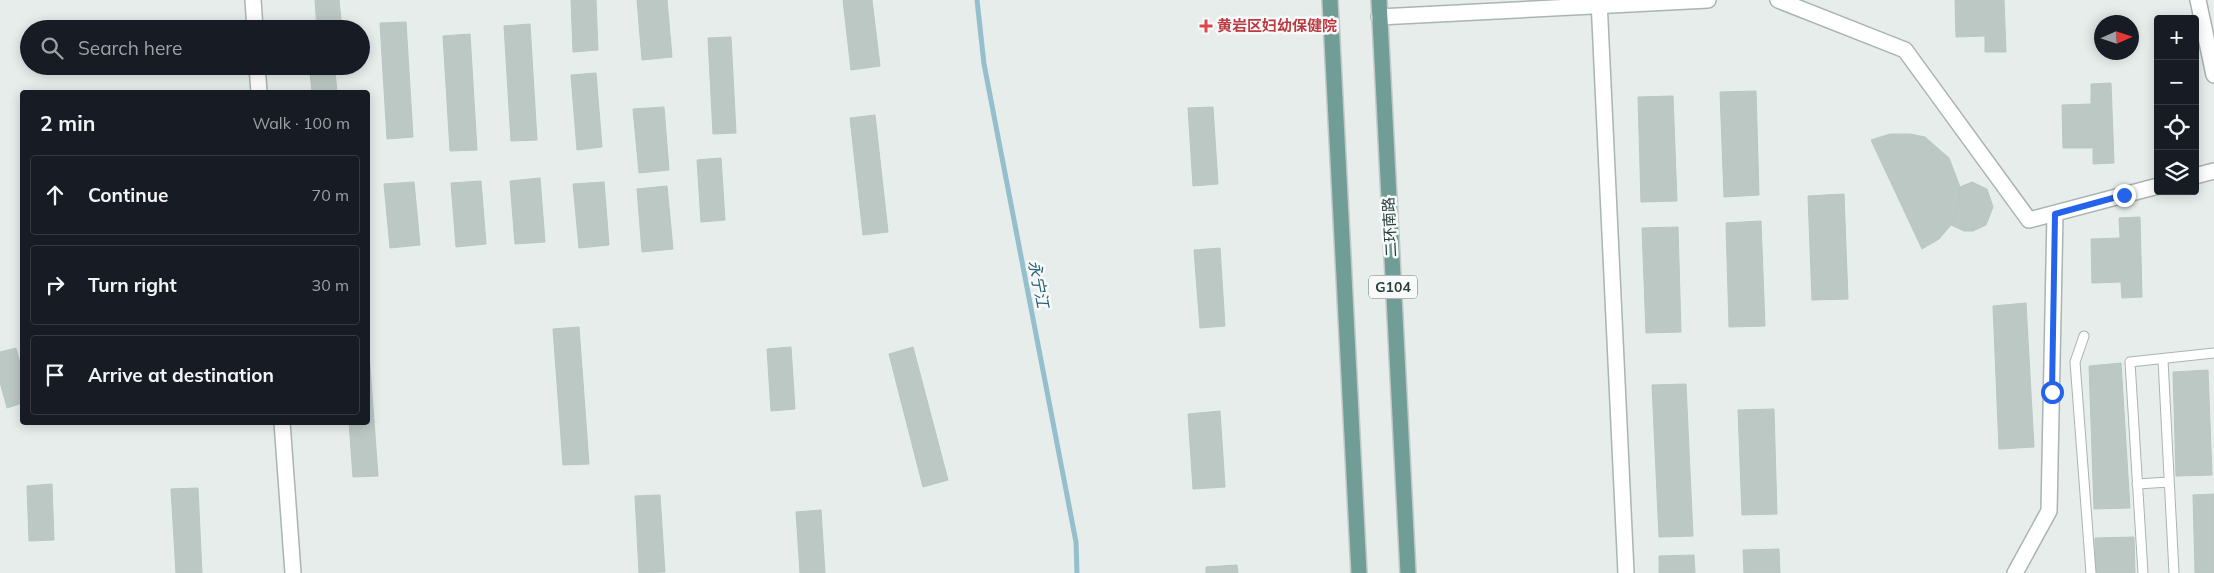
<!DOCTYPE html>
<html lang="en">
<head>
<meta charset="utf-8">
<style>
  body { margin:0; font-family:Mulish,"Noto Sans SC",sans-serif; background:#242831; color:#f1f3f6 }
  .controls { position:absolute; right:15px; top:15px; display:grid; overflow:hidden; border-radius:5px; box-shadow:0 2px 12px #0003 }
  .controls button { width:45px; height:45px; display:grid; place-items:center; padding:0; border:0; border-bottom:1px solid #363941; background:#171b24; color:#f1f3f6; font:25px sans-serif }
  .compass { position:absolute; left:2094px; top:15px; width:45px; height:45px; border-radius:50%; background:#171b24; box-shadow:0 2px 12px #0003; rotate:87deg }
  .stop { position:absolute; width:15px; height:15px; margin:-11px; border:4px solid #2563eb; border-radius:50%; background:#fff }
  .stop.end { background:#2563eb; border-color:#fff; box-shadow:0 1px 5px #0008 }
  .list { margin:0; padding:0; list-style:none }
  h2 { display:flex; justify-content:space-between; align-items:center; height:65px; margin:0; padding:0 20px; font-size:21px }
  h2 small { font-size:16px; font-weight:400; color:#9ea1a6 }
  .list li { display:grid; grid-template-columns:32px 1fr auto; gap:15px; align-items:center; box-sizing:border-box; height:80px; margin:0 10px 10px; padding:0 10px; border:1px solid #363941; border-radius:5px }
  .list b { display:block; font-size:19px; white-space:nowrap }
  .list em { font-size:16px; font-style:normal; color:#9ea1a6 }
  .icon { flex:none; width:28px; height:28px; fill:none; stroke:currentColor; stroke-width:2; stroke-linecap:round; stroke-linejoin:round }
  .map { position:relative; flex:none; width:2214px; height:573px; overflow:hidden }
  .search { position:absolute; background:#171b24; box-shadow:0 2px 12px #0003; left:20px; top:20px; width:350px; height:55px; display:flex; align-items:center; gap:12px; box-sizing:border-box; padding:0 18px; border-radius:28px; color:#9ea1a6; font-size:19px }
  .panel { position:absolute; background:#171b24; box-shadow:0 2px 12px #0003; left:20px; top:90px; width:350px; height:335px; border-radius:5px }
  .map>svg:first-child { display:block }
</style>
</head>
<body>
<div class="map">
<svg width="2214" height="573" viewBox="0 0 2214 573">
  <rect width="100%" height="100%" fill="#e6edeb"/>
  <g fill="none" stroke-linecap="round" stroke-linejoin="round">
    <path stroke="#95bfcc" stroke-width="5" d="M977 0 984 64 1076 542 1077 573"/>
  </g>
  <path fill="#bcc8c4" stroke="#b9c7c2" d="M315 0H339L342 29H317Z
    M571 0H596L598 50 573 52Z
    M637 0H667L672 57 642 60Z
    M843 0H872L880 66 851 70Z
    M1955 0H2004L2006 52H1985V36L1956 37Z
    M406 22 413 137 387 139 380 23Z
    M530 24 537 140 511 141 504 26Z
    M470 34 477 150 450 151 443 36Z
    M731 37 736 133 713 134 708 38Z
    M335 71 337 92H312L310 73Z
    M596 73 602 147 577 150 571 75Z
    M2111 83 2114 163 2093 164V148H2063L2062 105 2091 104V84Z
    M1756 91 1759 195 1724 197 1720 92Z
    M1673 96 1677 201 1641 202 1638 97Z
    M664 107 669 170 639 173 633 109Z
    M1213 107 1218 184 1193 186 1188 108Z
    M875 115 888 232 863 235 850 118Z
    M1890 134H1910L1925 137 1949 158 1960 187 1958 206 1951 225 1939 239 1922 249 1871 140Z
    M721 158 725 220 701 222 697 160Z
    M540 178 545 242 515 244 510 181Z
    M481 181 486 244 456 247 451 183Z
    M414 182 420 245 390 248 384 184Z
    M604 182 609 245 579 248 573 184Z
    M1972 182 1987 189 1993 207 1986 225 1973 231H1964L1951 225 1958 206 1960 187Z
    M667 186 673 249 642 252 637 189Z
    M1844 194 1848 299 1812 300 1808 196Z
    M2140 217 2142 297 2122 298 2121 282 2092 283 2091 239 2120 238 2119 218Z
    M1761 221 1765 326 1729 327 1726 223Z
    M1678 227 1681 332 1646 333 1642 228Z
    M1220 248 1225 326 1200 328 1194 250Z
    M2026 303 2034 447 1999 449 1993 306Z
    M579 327 589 464 563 465 553 329Z
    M368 339 378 476 353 477 349 422H368Z
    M791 347 795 409 771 411 767 349Z
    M913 347 948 480 923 487 889 354Z
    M16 348 22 370V403L7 408 0 382V352Z
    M2121 363 2130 508 2094 509 2089 366Z
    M2208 370 2212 475 2176 476 2173 372Z
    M1686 384 1693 536 1659 537 1652 385Z
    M1774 409 1777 514 1742 515 1738 410Z
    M1220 411 1225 487 1193 489 1188 414Z
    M52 484 54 540 29 541 27 486Z
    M198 488 202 573H176L171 489Z
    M2214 494V573H2195L2193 495Z
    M660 495 665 572 639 573 635 496Z
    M821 510 825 573H800L796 512Z
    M2134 537 2135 573H2095V538Z
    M1779 549 1780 573H1744L1743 550Z
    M1694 555 1695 573H1659V556Z
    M1237 565 1238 573H1206V567Z"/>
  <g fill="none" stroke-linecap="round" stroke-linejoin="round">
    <g stroke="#a9b5b2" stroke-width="11">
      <path id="service" d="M2084 336 2075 362 2091 573
        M2163 360 2174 573
        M2137 484 2169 482
        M2143 573 2130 362 2214 353"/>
    </g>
    <g stroke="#a9b5b2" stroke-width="18">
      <path id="minor" d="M1599 0 1626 573
        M1778 0 1905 50 2029 220 2158 186
        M2198 0 2214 75
        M1379 17 1708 0
        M2195 176 2214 171
        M2015 573 2049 511 2055 214"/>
    </g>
    <g stroke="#a9b5b2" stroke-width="18">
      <path id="tertiary" d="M253 0 255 29
        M257 66 259 92
        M282 422 293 573"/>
    </g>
    <g stroke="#c3c9c8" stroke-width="18">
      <path id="primary" d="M1330 0 1359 573
        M1379 0 1408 573"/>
    </g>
    <use href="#service" stroke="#fff" stroke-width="9"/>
    <use href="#minor" stroke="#fff" stroke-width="15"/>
    <use href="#tertiary" stroke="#fff" stroke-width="15"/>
    <use href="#primary" stroke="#709e96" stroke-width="15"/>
  </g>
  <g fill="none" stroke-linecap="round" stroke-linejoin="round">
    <path stroke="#2563eb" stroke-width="6" d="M2052 392 2055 214 2124 195"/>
  </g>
  <path fill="#e0444e" stroke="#f7faf9" stroke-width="2" d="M1203.5 18.5h5v5h5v5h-5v5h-5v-5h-5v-5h5z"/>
  <g text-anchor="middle" stroke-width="5" stroke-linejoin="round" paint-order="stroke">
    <rect fill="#f7faf9" stroke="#657673" stroke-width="1" x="1369" y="275.5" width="48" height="23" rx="4"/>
    <g font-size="14" font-weight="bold" fill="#273e3a">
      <text x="1393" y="292">G104</text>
    </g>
    <g font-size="15" font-weight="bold" fill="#be3a42" stroke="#f7faf9" text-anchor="start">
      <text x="1217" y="31">黄岩区妇幼保健院</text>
    </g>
    <g font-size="15" fill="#273e3a" stroke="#f7faf9">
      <text transform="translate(1390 227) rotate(-93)" y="5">二环南路</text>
    </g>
    <g font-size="16" font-style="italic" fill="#276074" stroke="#f7faf9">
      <text transform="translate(1039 284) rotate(79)" y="6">永宁江</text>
    </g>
  </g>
</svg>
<div class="controls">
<button>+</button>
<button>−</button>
<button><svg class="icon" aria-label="locate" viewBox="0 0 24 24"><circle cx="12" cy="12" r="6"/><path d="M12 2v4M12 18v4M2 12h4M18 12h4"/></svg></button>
<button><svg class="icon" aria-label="layers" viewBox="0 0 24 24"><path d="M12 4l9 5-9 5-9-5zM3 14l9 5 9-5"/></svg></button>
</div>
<svg class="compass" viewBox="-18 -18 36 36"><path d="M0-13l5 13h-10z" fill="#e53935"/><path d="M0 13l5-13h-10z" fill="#9ea1a6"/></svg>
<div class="stop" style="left:2052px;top:392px"></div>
<div class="stop end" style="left:2124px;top:195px"></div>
<div class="search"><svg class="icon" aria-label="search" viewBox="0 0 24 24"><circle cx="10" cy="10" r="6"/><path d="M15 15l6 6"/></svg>Search here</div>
<section class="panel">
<h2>2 min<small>Walk · 100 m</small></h2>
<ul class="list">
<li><svg class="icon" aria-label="ahead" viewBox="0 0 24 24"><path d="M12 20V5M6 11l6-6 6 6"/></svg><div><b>Continue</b></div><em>70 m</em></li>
<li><svg class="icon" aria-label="right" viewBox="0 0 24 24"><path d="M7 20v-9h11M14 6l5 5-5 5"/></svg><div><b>Turn right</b></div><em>30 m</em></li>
<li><svg class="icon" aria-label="arrive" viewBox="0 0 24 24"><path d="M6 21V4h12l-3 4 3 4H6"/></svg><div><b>Arrive at destination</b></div></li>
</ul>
</section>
</div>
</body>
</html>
